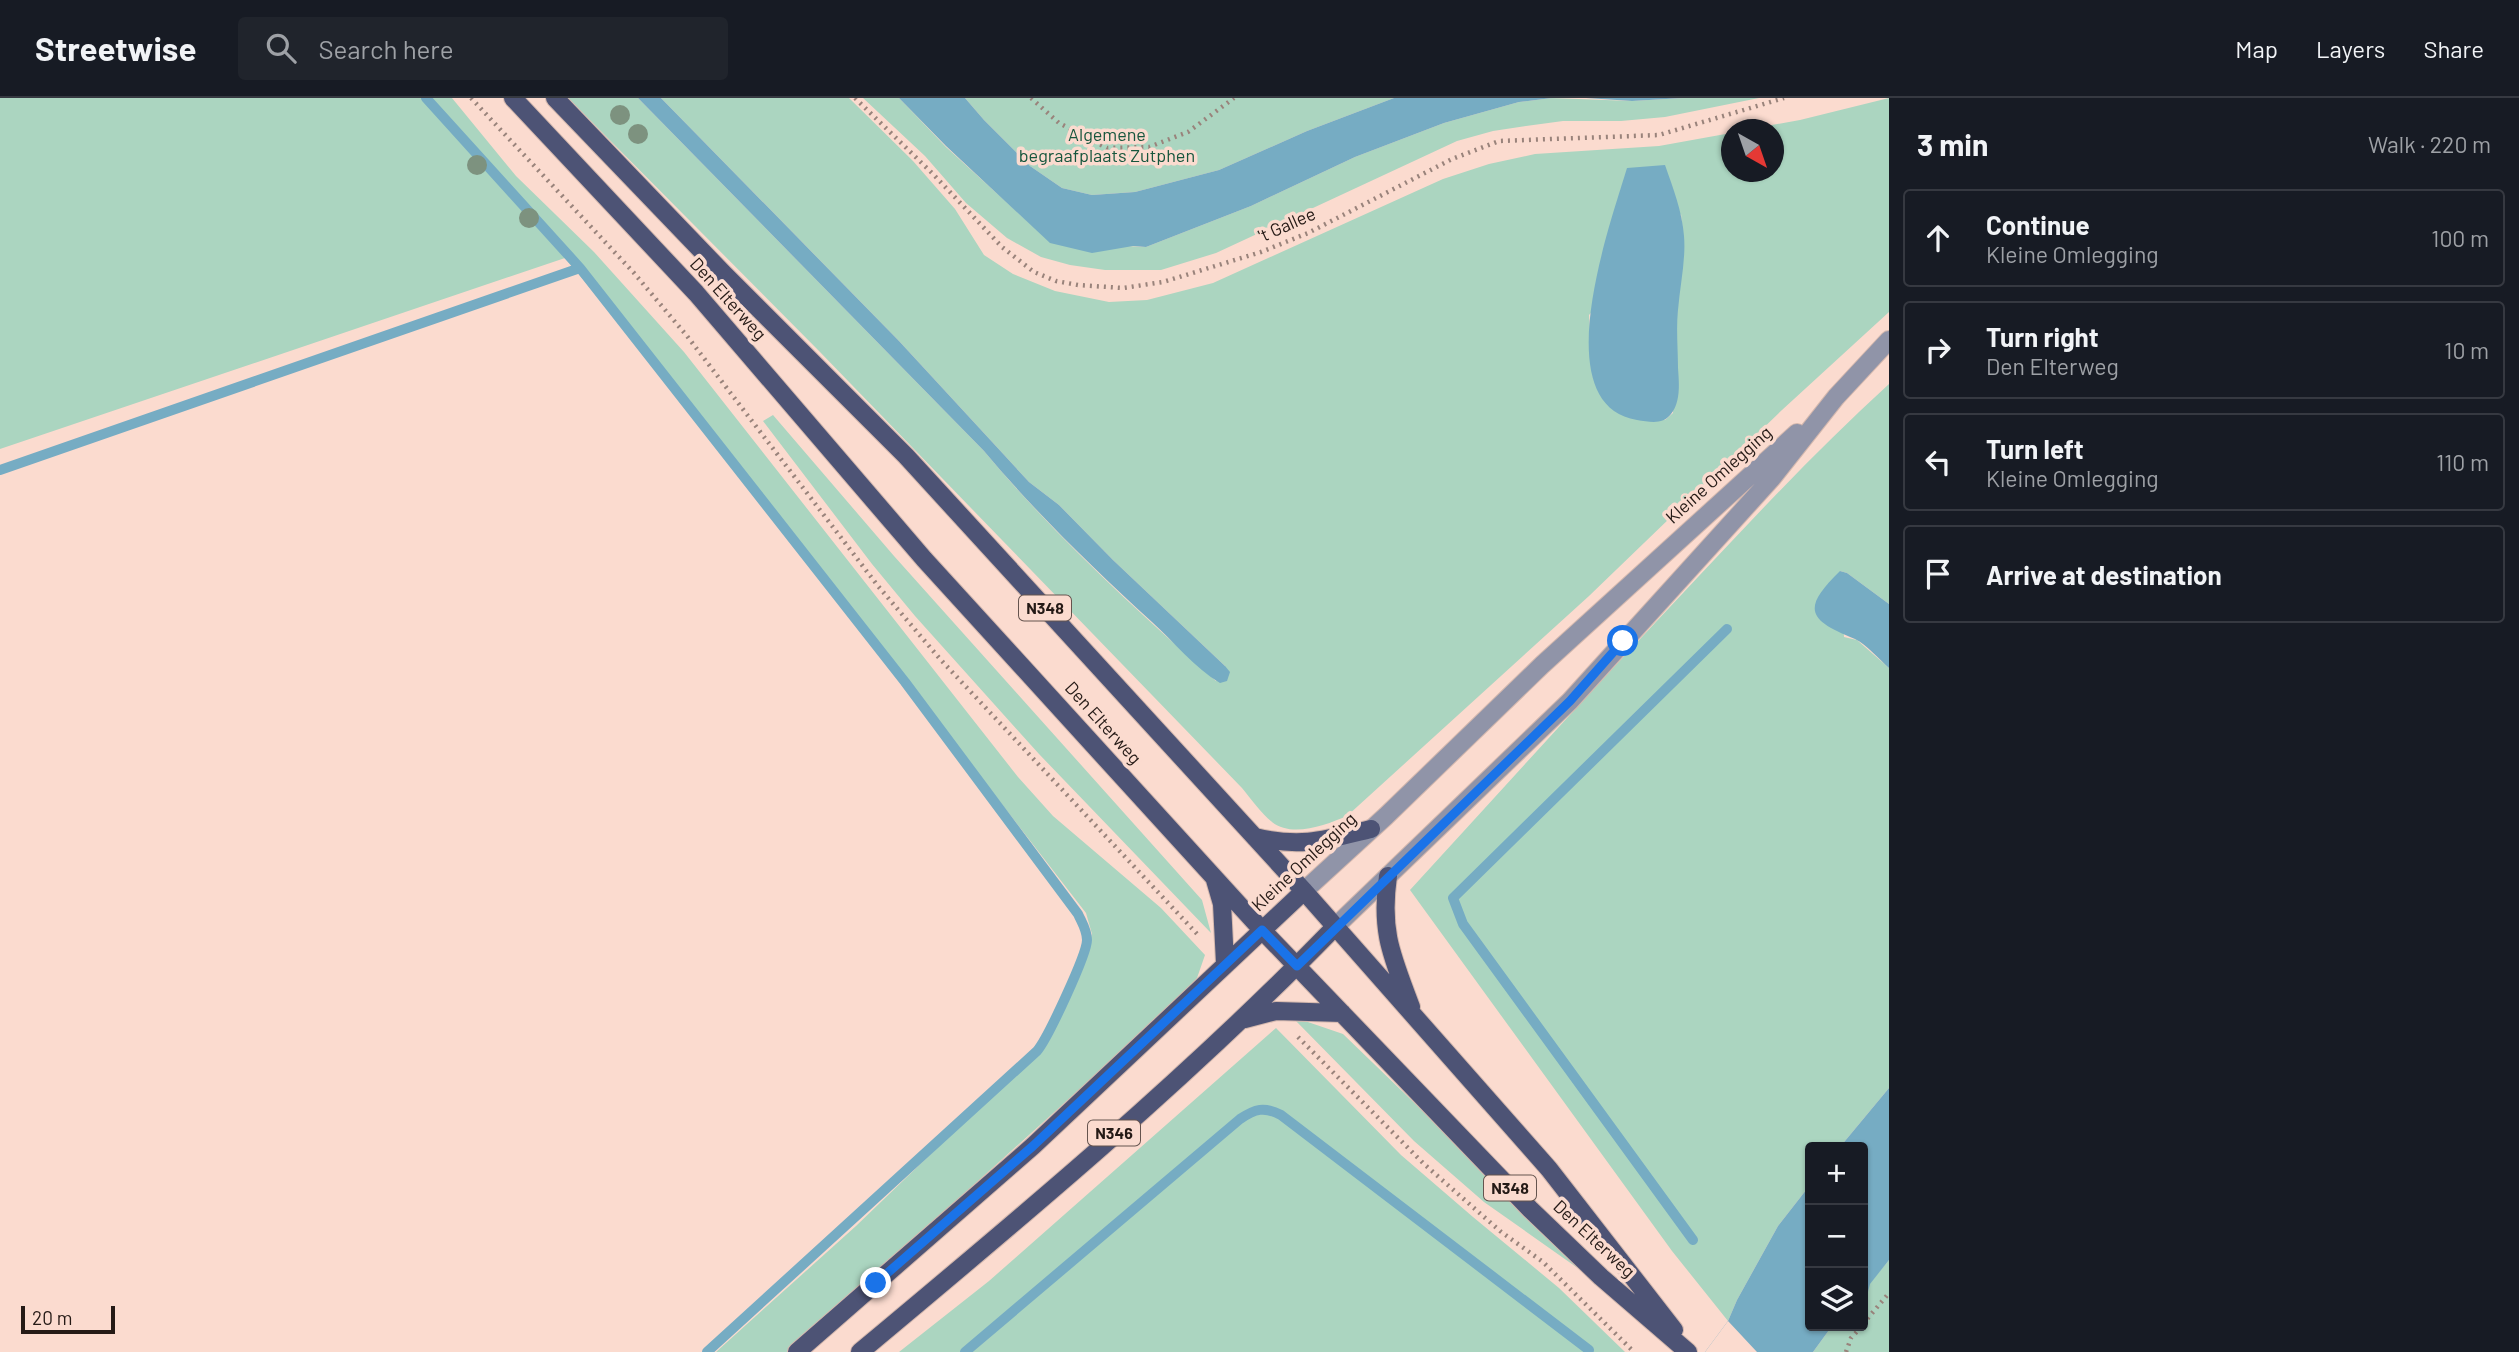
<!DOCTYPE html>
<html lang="en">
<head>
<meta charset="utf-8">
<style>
  body { margin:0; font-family:Barlow,sans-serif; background:#20242c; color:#f1f3f6 }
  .controls { position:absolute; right:21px; bottom:21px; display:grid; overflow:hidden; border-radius:7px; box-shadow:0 2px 5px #0004 }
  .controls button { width:63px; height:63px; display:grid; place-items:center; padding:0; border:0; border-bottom:2px solid #363941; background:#171b24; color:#f1f3f6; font:35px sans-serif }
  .compass { position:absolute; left:1721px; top:21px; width:63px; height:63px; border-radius:50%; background:#171b24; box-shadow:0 2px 5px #0004; rotate:140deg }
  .scale { position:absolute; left:21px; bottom:18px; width:94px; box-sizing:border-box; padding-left:7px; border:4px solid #251a16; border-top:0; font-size:19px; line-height:24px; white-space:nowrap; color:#251a16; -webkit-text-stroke:5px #fbdbcf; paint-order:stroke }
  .stop { position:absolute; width:21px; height:21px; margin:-16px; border:5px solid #1a73e8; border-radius:50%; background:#fff }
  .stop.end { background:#1a73e8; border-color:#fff; box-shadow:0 2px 7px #0008 }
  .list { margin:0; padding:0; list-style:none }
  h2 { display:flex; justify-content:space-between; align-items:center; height:91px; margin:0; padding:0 28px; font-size:30px }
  h2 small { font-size:23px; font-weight:400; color:#9ea1a6 }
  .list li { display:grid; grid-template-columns:46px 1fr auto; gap:21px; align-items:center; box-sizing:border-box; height:98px; margin:0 14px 14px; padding:0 14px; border:2px solid #363941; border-radius:7px }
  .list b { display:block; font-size:26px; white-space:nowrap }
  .list p { margin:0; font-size:23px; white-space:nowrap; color:#9ea1a6 }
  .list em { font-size:23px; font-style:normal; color:#9ea1a6 }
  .icon { flex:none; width:38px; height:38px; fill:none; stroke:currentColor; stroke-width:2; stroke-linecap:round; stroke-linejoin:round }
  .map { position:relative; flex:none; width:1889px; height:1254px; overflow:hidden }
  header { display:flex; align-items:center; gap:42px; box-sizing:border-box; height:98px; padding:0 35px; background:#171b24; border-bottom:2px solid #363941 }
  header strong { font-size:33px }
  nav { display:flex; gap:38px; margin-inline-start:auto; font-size:24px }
  .search { width:490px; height:63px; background:#20242c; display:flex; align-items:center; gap:18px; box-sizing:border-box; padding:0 24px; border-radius:7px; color:#9ea1a6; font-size:26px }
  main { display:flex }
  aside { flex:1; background:#171b24 }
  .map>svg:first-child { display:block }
</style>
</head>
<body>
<header>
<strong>Streetwise</strong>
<div class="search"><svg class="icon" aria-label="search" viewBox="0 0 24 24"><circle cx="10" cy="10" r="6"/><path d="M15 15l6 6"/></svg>Search here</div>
<nav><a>Map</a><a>Layers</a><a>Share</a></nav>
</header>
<main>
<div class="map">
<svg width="1889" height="1254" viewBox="0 0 1889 1254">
  <rect width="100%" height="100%" fill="#fbdbcf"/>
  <path fill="#abd5c0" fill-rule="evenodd" d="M0 0H452L516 78 594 154 684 254 1018 679 1053 718 1161 810 1205 857 1197 880 1177 903 789 1254H716L856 1128 990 999 1043 945 1088 850 1092 836 1086 815 741 369 565 160 0 351Z
    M568 0H638L984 353C1053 436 1135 511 1216 583L1225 568 1113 462 1059 407 1029 384 899 243 661 0H849L913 63 955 111 984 157 1013 176 1055 193 1109 204 1147 202 1213 185 1443 81 1489 66 1535 56 1659 48 1731 35V74H1773V32L1750 31 1800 22 1889 0V214L1782 312 1589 498 1347 718C1326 727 1292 740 1272 724 1261 715 1251 701 1242 690L820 254ZM1681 116C1686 151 1679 183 1677 218 1675 250 1675 282 1673 315L1665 322 1593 280 1589 217Z
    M863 0H899L946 49 1050 144 1146 149 1251 108 1355 59 1444 25 1519 4 1552 0 1632 3 1683 0H1759L1665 19 1621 23H1563L1526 28 1493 33 1457 43 1216 155 1161 172H1105L1070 167 1041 159 1007 140 966 105 925 58Z
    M965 0H1394L1307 33 1219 72 1135 94 1092 97 1062 90 1030 68 984 22Z
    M1889 286V506L1847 475 1840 473 1844 539 1857 542 1889 570V990L1840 1049H1810V1087L1778 1128 1737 1202 1728 1223 1672 1153 1410 792C1506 687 1601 582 1698 479 1760 413 1822 347 1889 286Z
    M773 317 894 458 1202 802 1211 835 1039 656 915 518 872 466 763 323Z
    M1302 922 1343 936 1490 1078 1579 1171 1484 1104 1414 1043 1296 923Z
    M1276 930 1401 1057 1473 1119 1559 1190 1625 1254H899L989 1183Z
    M1889 1162V1254H1813L1832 1228H1863V1198L1868 1194 1869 1186Z"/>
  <path fill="#76acc3" d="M638 0H661L899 243 1029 384 1059 407 1113 462 1225 568 1230 574 1227 583 1220 585C1195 570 1174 544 1152 524 1093 470 1036 415 984 353Z
    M899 0H965L984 22 1030 68 1062 90 1092 97 1135 94 1219 72 1307 33 1394 0H1552L1519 4 1444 25 1355 59 1251 108 1146 149 1133 148 1092 155 1050 145 946 48Z
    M1586 0H1683L1632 3Z
    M1665 67C1673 90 1682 113 1684 138 1686 162 1680 187 1678 212 1676 231 1678 251 1678 270 1679 284 1681 304 1671 316 1663 327 1650 324 1637 322 1544 307 1611 124 1627 70Z
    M1840 473 1847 475 1889 506V570C1879 561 1867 547 1855 541 1808 522 1801 511 1840 473Z
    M1889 990V1162L1870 1186 1868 1194 1863 1198V1049H1840Z
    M1810 1087V1228H1832L1813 1254H1705L1728 1223 1737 1202 1778 1128Z"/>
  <path fill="#fbdbcf" d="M1728 1223 1757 1254H1705Z"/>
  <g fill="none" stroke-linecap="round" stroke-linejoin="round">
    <path stroke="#76acc3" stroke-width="10" d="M426 0 580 170 905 584 1078 816C1082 825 1087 832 1087 842 1087 856 1048 940 1037 953L707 1254
      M0 372 580 170
      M1693 1142 1463 826 1453 800 1727 531
      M965 1254 1240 1021C1255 1011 1264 1008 1281 1017L1589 1252"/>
    <g stroke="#d4b8ae" stroke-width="20">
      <path id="minor" d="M1304 793 1386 718 1542 567 1797 335
        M1335 829 1570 603 1772 380 1836 299 1889 242"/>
    </g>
    <g stroke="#d4b8ae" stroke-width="20">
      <path id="major" d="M513 0 696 195 924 461 1262 832 1530 1111 1601 1179 1688 1254
        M555 0 723 175 906 358 1304 793 1549 1071 1674 1232
        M1255 739C1301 750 1325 742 1371 731
        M1388 778C1380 834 1392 858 1411 909
        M1215 782 1222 806 1225 865
        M1245 921 1276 913 1342 915
        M797 1254 1033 1048 1304 793
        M860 1254C1023 1118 1187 981 1335 829"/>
    </g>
    <path stroke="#99837b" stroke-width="4.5" stroke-dasharray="2 5" stroke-linecap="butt" d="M471 0 634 175 687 238 878 488 940 561 1199 838
      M855 0 932 75 1002 149 1034 174 1056 183 1078 187 1123 190 1163 184 1261 154 1308 135 1452 61 1499 43 1659 37 1784 0
      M1031 0 1059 25 1107 50 1149 49 1188 34 1234 0
      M1298 939 1424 1066 1500 1133 1543 1164 1634 1254
      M1863 1226 1889 1195
      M1846 1254 1851 1240 1862 1228"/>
    <use href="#minor" stroke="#9094a8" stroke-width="18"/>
    <use href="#major" stroke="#4d5375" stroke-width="18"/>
  </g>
  <g fill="#7d927f">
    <circle cx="620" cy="17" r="10"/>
    <circle cx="638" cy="36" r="10"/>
    <circle cx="477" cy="67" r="10"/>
    <circle cx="529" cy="120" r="10"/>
  </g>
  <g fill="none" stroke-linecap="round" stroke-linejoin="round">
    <path stroke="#1a73e8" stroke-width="9" d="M876 1185 1033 1048 1262 832 1297 868 1570 603 1623 543"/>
  </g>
  <g text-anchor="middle" stroke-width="7" stroke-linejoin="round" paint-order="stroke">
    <g fill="#fbdbcf" stroke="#65544e" stroke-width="2">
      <rect x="1019" y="497.5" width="52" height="25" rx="5"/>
      <rect x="1088" y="1022.5" width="52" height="25" rx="5"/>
      <rect x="1484" y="1077.5" width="52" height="25" rx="5"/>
    </g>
    <g font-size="16" font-weight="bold" fill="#251a16">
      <text x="1045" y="516">N348</text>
      <text x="1114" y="1041">N346</text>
      <text x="1510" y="1096">N348</text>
    </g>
    <g font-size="18" fill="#16563d" stroke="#fbdbcf">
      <text x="1107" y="43">Algemene<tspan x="1107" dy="21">begraafplaats Zutphen</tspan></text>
    </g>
    <g font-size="18" fill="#251a16" stroke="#fbdbcf">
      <text transform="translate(1287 127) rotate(-24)" y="6">'t Gallee</text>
      <text transform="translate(728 201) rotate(48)" y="6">Den Elterweg</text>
      <text transform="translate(1719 377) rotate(-42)" y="6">Kleine Omlegging</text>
      <text transform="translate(1103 625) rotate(48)" y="6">Den Elterweg</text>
      <text transform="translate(1304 764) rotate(-43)" y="6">Kleine Omlegging</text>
      <text transform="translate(1594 1141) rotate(43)" y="6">Den Elterweg</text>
    </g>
  </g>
</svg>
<div class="controls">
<button>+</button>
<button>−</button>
<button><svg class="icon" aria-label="layers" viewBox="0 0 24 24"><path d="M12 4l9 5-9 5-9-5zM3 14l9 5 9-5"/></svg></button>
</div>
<svg class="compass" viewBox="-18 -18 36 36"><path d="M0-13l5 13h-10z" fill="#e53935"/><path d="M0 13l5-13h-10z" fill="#9ea1a6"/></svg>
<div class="scale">20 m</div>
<div class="stop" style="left:1623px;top:543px"></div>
<div class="stop end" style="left:876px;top:1185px"></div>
</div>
<aside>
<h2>3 min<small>Walk · 220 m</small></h2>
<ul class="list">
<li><svg class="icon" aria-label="ahead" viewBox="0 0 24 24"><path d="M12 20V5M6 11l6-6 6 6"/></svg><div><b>Continue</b><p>Kleine Omlegging</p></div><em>100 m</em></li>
<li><svg class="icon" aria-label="right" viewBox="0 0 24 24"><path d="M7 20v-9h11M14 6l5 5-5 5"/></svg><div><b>Turn right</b><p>Den Elterweg</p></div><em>10 m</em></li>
<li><svg class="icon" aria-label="left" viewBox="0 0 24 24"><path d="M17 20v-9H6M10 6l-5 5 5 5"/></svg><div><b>Turn left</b><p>Kleine Omlegging</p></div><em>110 m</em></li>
<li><svg class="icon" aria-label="arrive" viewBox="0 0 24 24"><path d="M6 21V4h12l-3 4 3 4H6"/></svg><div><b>Arrive at destination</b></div></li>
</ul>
</aside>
</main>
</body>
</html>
